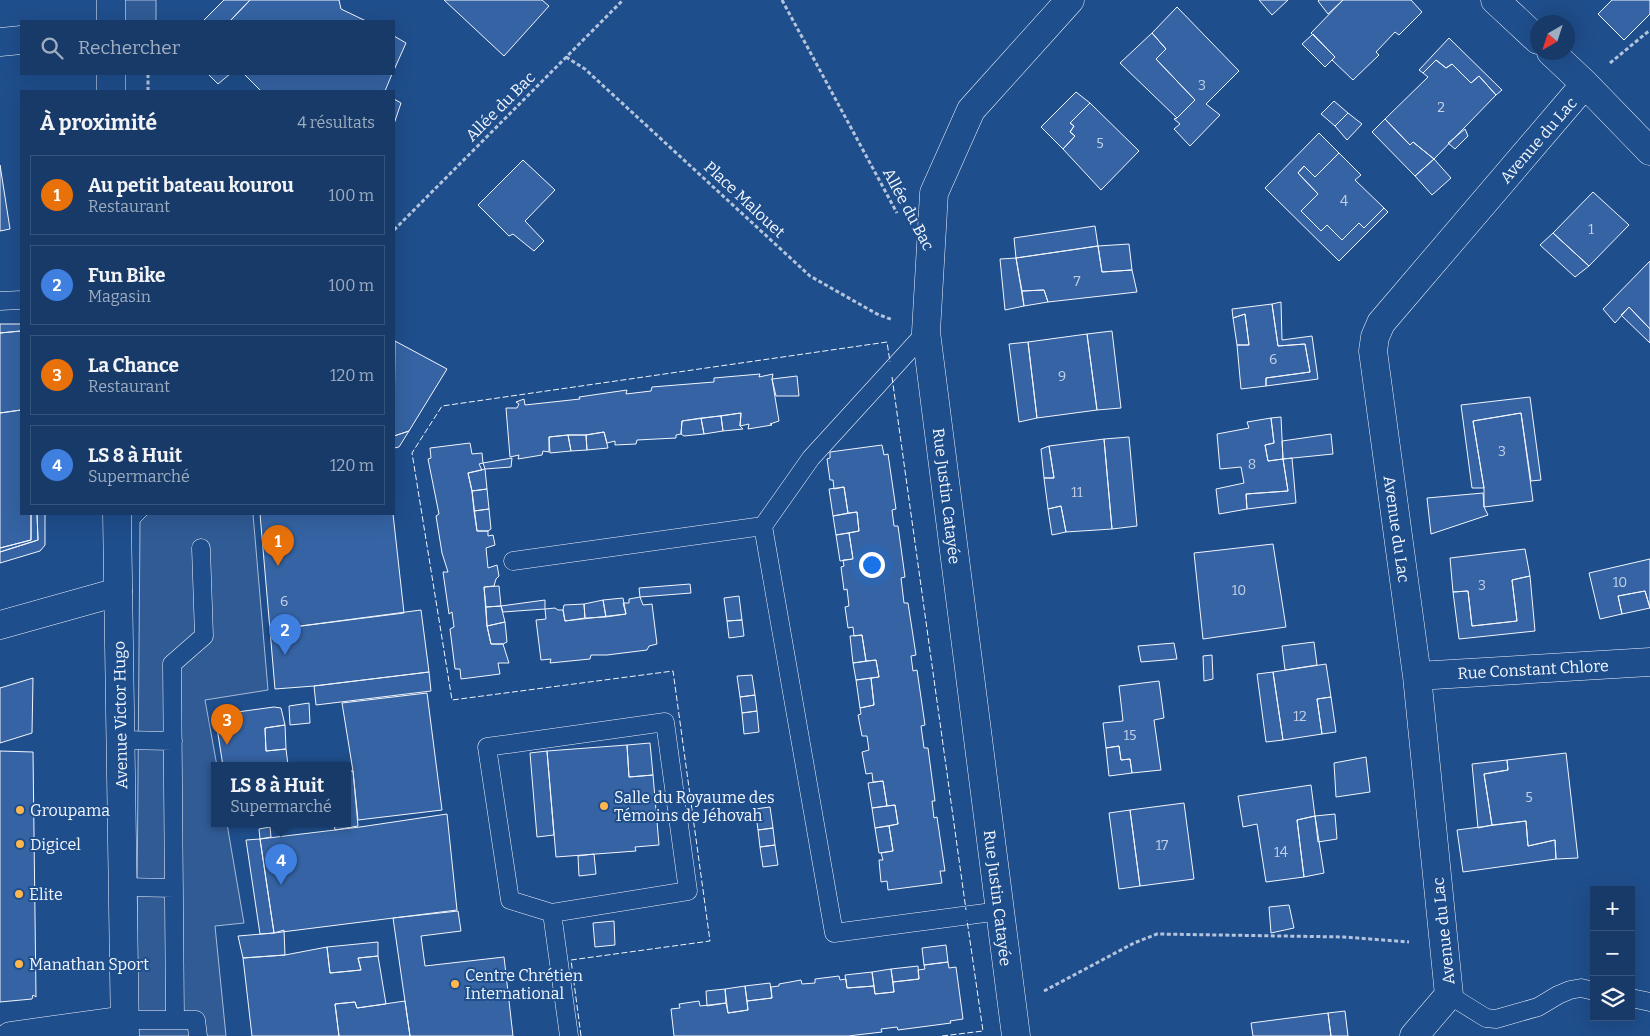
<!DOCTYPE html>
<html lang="fr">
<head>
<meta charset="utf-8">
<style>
  body { margin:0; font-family:Bitter,serif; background:#244571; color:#f1f3f6 }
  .controls { position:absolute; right:15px; bottom:15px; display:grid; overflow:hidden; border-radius:0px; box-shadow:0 5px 20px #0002 }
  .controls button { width:45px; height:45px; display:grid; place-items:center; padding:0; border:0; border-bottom:1px solid #36547d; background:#173a69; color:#f1f3f6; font:25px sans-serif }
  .compass { position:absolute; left:1530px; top:15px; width:45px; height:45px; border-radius:50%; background:#173a69; box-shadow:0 5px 20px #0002; rotate:219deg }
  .you { position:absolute; left:871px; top:564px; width:18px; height:18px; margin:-12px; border:4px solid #fff; border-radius:50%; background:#1a73e8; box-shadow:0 0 0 8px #1a73e833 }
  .badge { display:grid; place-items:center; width:32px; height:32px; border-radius:50%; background:#ffb74d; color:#fff; font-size:16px; font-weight:700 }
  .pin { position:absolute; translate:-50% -41px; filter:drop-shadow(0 1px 2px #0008) }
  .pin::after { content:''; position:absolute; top:26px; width:18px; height:15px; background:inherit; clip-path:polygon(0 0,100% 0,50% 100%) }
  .popup { position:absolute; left:211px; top:762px; width:140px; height:65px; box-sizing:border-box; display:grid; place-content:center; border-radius:0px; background:#173a69; filter:drop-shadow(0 1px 4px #0005); font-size:16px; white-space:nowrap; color:#9eadc0 }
  .popup b { font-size:19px; color:#f1f3f6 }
  .popup::after { content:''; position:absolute; left:50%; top:100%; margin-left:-10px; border:10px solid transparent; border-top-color:#173a69 }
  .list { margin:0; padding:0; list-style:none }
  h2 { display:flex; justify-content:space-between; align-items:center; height:65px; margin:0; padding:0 20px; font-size:21px }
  h2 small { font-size:16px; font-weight:400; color:#9eadc0 }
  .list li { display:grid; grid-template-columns:32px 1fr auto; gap:15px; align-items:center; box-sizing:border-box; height:80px; margin:0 10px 10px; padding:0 10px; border:1px solid #36547d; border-radius:0px }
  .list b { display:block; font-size:19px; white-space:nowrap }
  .list p { margin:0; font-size:16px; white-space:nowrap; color:#9eadc0 }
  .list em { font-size:16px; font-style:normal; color:#9eadc0 }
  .icon { flex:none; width:28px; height:28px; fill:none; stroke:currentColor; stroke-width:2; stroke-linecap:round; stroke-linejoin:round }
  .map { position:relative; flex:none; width:1650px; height:1036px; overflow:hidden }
  .search { position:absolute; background:#173a69; box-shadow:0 5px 20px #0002; left:20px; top:20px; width:375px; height:55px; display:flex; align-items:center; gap:12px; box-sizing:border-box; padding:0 18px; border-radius:0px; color:#9eadc0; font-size:19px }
  .panel { position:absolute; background:#173a69; box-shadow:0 5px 20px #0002; left:20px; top:90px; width:375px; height:425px; border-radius:0px }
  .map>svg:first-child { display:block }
</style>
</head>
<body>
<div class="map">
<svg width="1650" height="1036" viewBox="0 0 1650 1036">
  <rect width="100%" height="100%" fill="#1f4e8c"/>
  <path fill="#305b95" stroke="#a8bbd7" d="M111 0H156V21H111Z
    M148 514H253L268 690 205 700 217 766H215V824H227L244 923 215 926 226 1036H136L140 522Z"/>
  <path fill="#3563a3" stroke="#f2f6ff" d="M224 0H250L230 21H203Z
    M250 0H339L341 9 366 21H230Z
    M444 0H542L549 6 504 56Z
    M1259 0H1288L1272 15Z
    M1319 0H1343L1328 14 1318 1Z
    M1343 0H1411L1422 12 1399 35 1395 32 1376 52 1379 55 1353 80 1332 60 1335 57 1311 33Z
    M1612 0H1650V14L1624 40 1598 14Z
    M1177 7 1239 71 1206 104 1220 115 1190 146 1174 129 1180 124 1174 119 1177 118 1195 100 1156 59 1166 49 1152 33Z
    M1152 33 1166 49 1156 59 1195 100 1177 118 1120 63Z
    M1313 34 1335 57 1325 67 1302 44Z
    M394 36 406 43 394 70Z
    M1449 38 1502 90 1496 95 1479 76 1471 83 1452 64 1446 68 1436 60 1423 73 1419 70Z
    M1436 60 1446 68 1452 64 1471 83 1479 76 1496 95 1434 159 1413 142 1410 145 1385 119 1428 77 1423 73Z
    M208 74H230L218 84Z
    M244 74H392L385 91H261Z
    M1076 92 1090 103 1070 123 1074 126 1070 132 1075 136 1063 149 1041 127Z
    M394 99 401 103 394 124Z
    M1334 101 1348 113 1335 126 1321 114Z
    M1090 103 1139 151 1101 190 1063 149 1075 136 1070 132 1074 126 1070 123Z
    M1348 113 1362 124 1347 140 1335 126Z
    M1385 119 1410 145 1413 142 1434 159 1415 176 1372 132Z
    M1465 129 1468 136 1455 149 1448 143Z
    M1319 133 1339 153 1315 177 1304 166 1298 173 1318 194 1301 211 1321 231 1327 225 1342 240 1359 223 1364 228 1384 208 1388 212 1339 261 1265 188Z
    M1339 153 1361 175 1355 180 1384 208 1364 228 1359 223 1342 240 1327 225 1321 231 1301 211 1318 194 1298 173 1304 166 1315 177Z
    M1434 159 1451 178 1432 195 1415 176Z
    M523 160 555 190 525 221 544 241 534 251 513 234 509 236 478 205Z
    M0 165 10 229 0 231Z
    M1593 192 1629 225 1589 266 1553 233Z
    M1095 226 1098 246 1016 258 1014 238Z
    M1553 233 1589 266 1575 277 1540 245Z
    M1129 244 1132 270 1102 272 1098 246Z
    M1098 246 1102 272 1132 270 1137 292 1048 302 1044 290 1022 291 1016 258Z
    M1016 258 1024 306 1005 310 1000 259Z
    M1650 261V329L1629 307 1615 323 1603 309Z
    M1044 290 1048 302 1024 306 1022 291Z
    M1281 302 1282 340 1312 336 1318 379 1266 386V378L1310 372 1305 344 1278 346 1272 304Z
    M1272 304 1278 346 1305 344 1310 372 1266 378V386L1241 389 1237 345H1249L1245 314 1233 318 1232 309Z
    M1629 307 1650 329V343L1621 315Z
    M1245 314 1249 345H1237L1233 318Z
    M0 324H21V331L0 333Z
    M21 331V410L0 413V333Z
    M1112 331 1121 408 1097 410 1087 334Z
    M1087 334 1097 410 1037 418 1028 342Z
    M395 341 447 369 409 431 394 436Z
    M1028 342 1037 418 1019 422 1009 344Z
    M760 374 759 377 773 374 772 379 779 421 770 424 772 425 748 429 749 424 740 426 741 413 682 421 681 434 676 435V438L637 440 636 444 615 445V441L607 443 604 432 586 435H568L549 437V452L543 451 542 455 518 459 519 455 510 457 506 408H517L519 404 516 402 524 399 525 405 580 399 579 397 627 390 626 394 651 391 652 387 714 382V378Z
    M797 376 799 396H776L772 379Z
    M1530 397 1541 480 1531 481 1521 413 1473 421 1484 488H1472L1461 405Z
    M21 410V514H31V540L0 548V413Z
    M741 413 740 426 743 429 723 431 721 416Z
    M1521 413 1533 501 1484 507V488L1473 421Z
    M721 416 723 431 704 434 701 418Z
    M1281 417 1283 459 1268 461 1265 445 1274 443 1271 418Z
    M701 418 704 434 684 436 681 434 682 421Z
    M1271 418 1274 443 1265 445 1268 461 1283 459 1288 491 1246 494 1247 509 1219 514 1216 489 1244 483 1241 467 1220 469 1217 434 1249 428 1247 422Z
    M409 431 399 447 394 448V436Z
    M604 432 608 448 587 450 586 435Z
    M1331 434 1333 454 1283 459 1282 441Z
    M568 435H586L587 450 571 451Z
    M568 435 571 451 550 453 549 437Z
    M1129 437 1137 526 1112 529 1104 439Z
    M1104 439 1112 529 1066 532 1061 506 1048 509 1044 478H1054L1049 446Z
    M470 443 472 454 482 453 483 463 479 464 482 470 468 473 472 491 477 531H488V536L493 535 495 545 486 548 488 568 497 565 499 576 496 579 494 586 484 587 487 626 491 644H503L509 663H498L500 674 461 679 460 669H455L450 629 454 627 452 612 449 614 443 572H448L442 553 436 516 439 514 428 459 431 458 430 448Z
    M882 445 884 455 888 454 896 509 892 510 894 526H898L905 577 901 578 904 603H908L916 655 911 656 913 671 917 670 925 725 921 726 924 748H928L935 801H932L934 818 937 817 945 871H940L942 883 888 890 887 881 881 882 879 860H883L881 853 893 851 889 826 898 824 895 805 887 806 883 781 873 782 872 773 866 774 862 752 869 750 867 736H862L858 715 861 714 860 708 874 705 871 678 879 677 876 660 866 661 862 635 854 636 853 627 848 628 845 607 849 606 847 589 844 590 841 567 844 566 843 560 853 559 849 533 859 531 857 512 848 513 844 487 834 489 833 480H830L827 459 830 458V452Z
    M1049 446 1054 478H1044L1041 449Z
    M512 458 511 467 485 469 483 463Z
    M1292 458 1296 503 1247 509 1246 494 1288 491 1283 459Z
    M485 469 487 489 472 491 468 473Z
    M844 487 848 513 833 516 829 489Z
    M487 489 489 509 474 511 472 491Z
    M1483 493 1484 507 1488 515 1431 534 1427 498Z
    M1061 506 1066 532 1052 535 1048 509Z
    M489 509 491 529 488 531H477L474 511Z
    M857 512 859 531 836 535 833 516Z
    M31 514H37L38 540 0 552V548L31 540Z
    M37 514H45V545L40 551 0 563V552L38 540Z
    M260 514H393L404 613 270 630Z
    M849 533 853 559 840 561 836 535Z
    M1273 544 1286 627 1203 639 1194 553Z
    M1525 549 1530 576 1512 580 1517 621 1472 626 1468 591 1453 592 1450 558Z
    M1650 559V608L1645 591 1618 596 1622 614 1600 619 1589 573Z
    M1530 576 1535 631 1459 639 1453 592 1468 591 1472 626 1517 621 1512 580Z
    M690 584 691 593 640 597 639 588Z
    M499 586 501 606 486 607 484 587Z
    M1645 591 1650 608 1622 614 1618 596Z
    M739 596 742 620 727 621 724 598Z
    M640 597 643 605 652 604 657 644 649 646 647 650 607 655H591L590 659 550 663 551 659 541 660 536 620 546 619 545 609 555 608 558 610H563L565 621 626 614 623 603H629V599Z
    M623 598 626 614 606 617 603 600Z
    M545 600V609L503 612 501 606Z
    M603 600 606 617 585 618 584 604Z
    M584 604 585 618 565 621 563 610 564 605Z
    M501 606 505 622 487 626 486 607Z
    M421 610 429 672 314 686 275 689 270 630Z
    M742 620 744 636 729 638 727 621Z
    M505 622 507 642 503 644H491L487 626Z
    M862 635 866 661 853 663 850 636Z
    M1314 642 1317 665 1285 670 1282 646Z
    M1174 643 1177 659 1141 662 1138 646Z
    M1212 655 1213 679 1204 681 1203 656Z
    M876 660 879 677 856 680 853 663Z
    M1326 664 1331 697 1317 699 1322 734 1283 740 1273 672Z
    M429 672 431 691 316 705 314 686Z
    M1273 672 1283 740 1266 742 1257 674Z
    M752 675 755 695 740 697 737 676Z
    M33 678 32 733 0 743V688Z
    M871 678 874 705 860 708 856 680Z
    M1159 681 1164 718 1154 720 1161 770 1132 773 1130 759 1121 760 1119 746 1106 748 1103 723 1123 721 1119 686Z
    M427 693 442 810 358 820 353 771 342 703Z
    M755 695 757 711 742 713 740 697Z
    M1331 697 1336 732 1322 734 1317 699Z
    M309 703 310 723 290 725 289 706Z
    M274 707 281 708 285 725 265 728 266 751 286 749 288 765 277 766H223L215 715Z
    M757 711 759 732 744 734 742 713Z
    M285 725 286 749 266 751 265 728Z
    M650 743 653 775 629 777 627 745Z
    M627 745 629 777 653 775 659 845 635 847 636 851 556 857 547 751Z
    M1119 746 1121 760 1130 759 1132 773 1109 776 1106 748Z
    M0 751 33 752 36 997 33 995 32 999 0 1002Z
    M547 751 554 835 537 837 530 753Z
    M1566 753 1578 858 1556 859 1555 840 1528 846 1526 821 1492 825 1484 774 1508 770 1507 760Z
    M1366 757 1370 792 1336 797 1334 763Z
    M1507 760 1508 770 1484 774 1492 825 1478 828 1472 764Z
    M347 771H353L358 826 335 830 334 824H347Z
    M883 781 887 806 872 808 868 783Z
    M1311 785 1315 816 1297 820 1304 877 1266 882 1257 824 1243 827 1238 796Z
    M1184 803 1194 879 1140 886 1130 810Z
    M895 805 898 824 875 828 872 808Z
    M770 807 773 828 758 830 755 809Z
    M1130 810 1140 886 1119 889 1109 813Z
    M447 814 457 910 274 933 260 839 360 827Z
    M1335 814 1337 839 1318 842 1315 816Z
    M1315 816 1324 873 1304 877 1297 820Z
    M1526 821 1528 846 1555 840 1556 859 1463 872 1457 830Z
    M889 826 893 851 879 853 875 828Z
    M270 827 271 837 260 839 259 829Z
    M773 828 775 845 760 847 758 830Z
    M260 839 274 933 260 934 246 840Z
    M775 845 778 865 763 867 760 847Z
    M594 854 596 874 579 876 578 856Z
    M1289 905 1294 928 1271 933 1269 907Z
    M458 911 461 931 421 936 425 966 504 957 513 1036H410L393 918Z
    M614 921 615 945 595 947 593 923Z
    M284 930 285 955 243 958 238 936 274 933Z
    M378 942V956L358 958 361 970 330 973 327 947Z
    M946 945 948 962 924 965 922 948Z
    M327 947 330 973 361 970 358 958 378 956 386 1004 357 1008 355 1002 335 1004 339 1036H252L243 958 285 955Z
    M948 962 949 968 956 967 963 1019 950 1021 951 1023 898 1030 897 1027 881 1029 882 1032 848 1036H674L671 1009 680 1008 679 1004 699 1001 700 1006 726 1003 728 1013 748 1010 747 1001 772 998 771 987 779 986V984L801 980 802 984 815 983V979L839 976 840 980 846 979 847 988 874 986 875 994 894 992 893 982 919 979 918 970 925 969 924 965Z
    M918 966 919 979 893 982 891 969Z
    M891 969 894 992 875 994 872 972Z
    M872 972 874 986 847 988 845 975Z
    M770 983 772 998 747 1001 745 986Z
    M745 986 748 1010 728 1013 725 989Z
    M725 989 726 1003 707 1006 706 991Z
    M405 1001 410 1036H339L335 1004 355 1002 357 1008Z
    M1345 1011 1348 1036H1331L1328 1013Z
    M1328 1013 1331 1036H1253L1251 1023Z"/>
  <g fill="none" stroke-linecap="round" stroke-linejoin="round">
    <g stroke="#f2f6ff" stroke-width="19">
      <path id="service" d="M0 301 21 300
        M926 332 811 458 763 526 834 933 1000 911
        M513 561 763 526
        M665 722 688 891 552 913 510 900 487 747Z
        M120 740 173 741
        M123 887 174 888
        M552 913 569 1036
        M1449 995 1486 1018 1496 1019 1538 1007 1558 995 1570 990 1581 988 1594 991
        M1631 998 1650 1002
        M125 1020H196L198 1036
        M175 1020 172 664 204 636 201 548"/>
    </g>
    <g stroke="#f2f6ff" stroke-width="29">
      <path id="minor" d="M1495 0 1538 40
        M0 42 21 40
        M1551 52 1585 84 1650 151
        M1417 676 1650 662
        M10 1036 125 1020
        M1016 1036 926 332 934 193 971 110 1070 0
        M1414 1036 1449 995 1417 676 1373 351 1375 337 1381 323 1585 84"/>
    </g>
    <g stroke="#f2f6ff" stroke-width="29">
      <path id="tertiary" d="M0 625 118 592"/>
    </g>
    <g stroke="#f2f6ff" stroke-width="29">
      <path id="secondary" d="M111 21V0
        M111 74V91
        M117 514 125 1036"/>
    </g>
    <path stroke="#b3c4dc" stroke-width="3" stroke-dasharray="4 2.5" stroke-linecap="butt" d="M782 0 897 213
      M566 57 585 69 810 276 877 314 893 320
      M1610 63 1650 30
      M148 91V74
      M394 230 623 0
      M1044 991 1134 943 1157 934 1344 937 1409 942"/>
    <use href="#service" stroke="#1f4e8c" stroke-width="18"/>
    <use href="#minor" stroke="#1f4e8c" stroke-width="28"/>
    <use href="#tertiary" stroke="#1f4e8c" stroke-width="28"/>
    <use href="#secondary" stroke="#1f4e8c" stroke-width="28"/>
    <path stroke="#f2f6ff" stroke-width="1" stroke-dasharray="6 2.5" stroke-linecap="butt" d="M892 377 966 910
      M581 1036 571 960 710 941 673 671 452 700 412 453 442 406 887 342 890 362
      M942 1036 983 1031 967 920"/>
  </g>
  <g fill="#ffb74d" stroke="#1f4e8c" stroke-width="2">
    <circle cx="604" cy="806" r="5"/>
    <circle cx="20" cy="810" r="5"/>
    <circle cx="20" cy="844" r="5"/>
    <circle cx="19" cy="894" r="5"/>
    <circle cx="19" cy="964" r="5"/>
    <circle cx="455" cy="984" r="5"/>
  </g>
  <g text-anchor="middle" stroke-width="4" stroke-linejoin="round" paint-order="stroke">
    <g font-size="14" fill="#c3d1e8">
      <text x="1202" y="90">3</text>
      <text x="1441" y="112">2</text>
      <text x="1100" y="148">5</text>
      <text x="1344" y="206">4</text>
      <text x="1591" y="234">1</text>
      <text x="1077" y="286">7</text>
      <text x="1273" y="364">6</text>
      <text x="1062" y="381">9</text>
      <text x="1502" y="456">3</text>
      <text x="1252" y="469">8</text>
      <text x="1077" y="497">11</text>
      <text x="1620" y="587">10</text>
      <text x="1482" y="590">3</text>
      <text x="1239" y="595">10</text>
      <text x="284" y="606">6</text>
      <text x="1300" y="721">12</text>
      <text x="1130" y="740">15</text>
      <text x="1529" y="802">5</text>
      <text x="1162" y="850">17</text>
      <text x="1281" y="857">14</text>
    </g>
    <g font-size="16" fill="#f2f6ff" stroke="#1f4e8c">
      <text transform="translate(500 106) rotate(-45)" y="6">Allée du Bac</text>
      <text transform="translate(1538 140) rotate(-49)" y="6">Avenue du Lac</text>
      <text transform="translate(745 199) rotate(43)" y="6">Place Malouet</text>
      <text transform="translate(909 209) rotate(62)" y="6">Allée du Bac</text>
      <text transform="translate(947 496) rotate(83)" y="6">Rue Justin Catayée</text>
      <text transform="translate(1397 529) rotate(82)" y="6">Avenue du Lac</text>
      <text transform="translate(1533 669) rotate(-3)" y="6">Rue Constant Chlore</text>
      <text transform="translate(120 715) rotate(-91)" y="6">Avenue Victor Hugo</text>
      <text transform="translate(998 898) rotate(83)" y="6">Rue Justin Catayée</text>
      <text transform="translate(1443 931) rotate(-96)" y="6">Avenue du Lac</text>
    </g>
    <g font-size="16" fill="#f2f6ff" stroke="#1f4e8c" text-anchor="start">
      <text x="614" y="803">Salle du Royaume des<tspan x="614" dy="18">Témoins de Jéhovah</tspan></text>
      <text x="30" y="816">Groupama</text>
      <text x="30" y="850">Digicel</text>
      <text x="29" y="900">Elite</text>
      <text x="29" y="970">Manathan Sport</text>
      <text x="465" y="981">Centre Chrétien<tspan x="465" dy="18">International</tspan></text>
    </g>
  </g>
</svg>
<div class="controls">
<button>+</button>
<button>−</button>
<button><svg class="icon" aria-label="layers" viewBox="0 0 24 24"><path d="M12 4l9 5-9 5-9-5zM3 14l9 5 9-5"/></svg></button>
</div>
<svg class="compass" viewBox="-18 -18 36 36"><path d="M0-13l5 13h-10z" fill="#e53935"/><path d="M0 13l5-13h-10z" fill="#9eadc0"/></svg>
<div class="you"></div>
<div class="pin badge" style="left:278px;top:566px;background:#e8710a">1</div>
<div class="pin badge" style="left:285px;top:655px;background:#3f7fe0">2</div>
<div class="pin badge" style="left:227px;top:745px;background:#e8710a">3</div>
<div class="pin badge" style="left:281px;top:885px;background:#3f7fe0">4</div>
<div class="popup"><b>LS 8 à Huit</b>Supermarché</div>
<div class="search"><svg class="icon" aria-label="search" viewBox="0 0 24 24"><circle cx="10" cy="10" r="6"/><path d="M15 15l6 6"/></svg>Rechercher</div>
<section class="panel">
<h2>À proximité<small>4 résultats</small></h2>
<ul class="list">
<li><span class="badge" style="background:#e8710a">1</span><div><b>Au petit bateau kourou</b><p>Restaurant</p></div><em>100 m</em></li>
<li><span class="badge" style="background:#3f7fe0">2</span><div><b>Fun Bike</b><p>Magasin</p></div><em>100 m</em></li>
<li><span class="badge" style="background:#e8710a">3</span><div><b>La Chance</b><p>Restaurant</p></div><em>120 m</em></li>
<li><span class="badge" style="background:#3f7fe0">4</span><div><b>LS 8 à Huit</b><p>Supermarché</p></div><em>120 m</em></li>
</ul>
</section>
</div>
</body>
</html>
